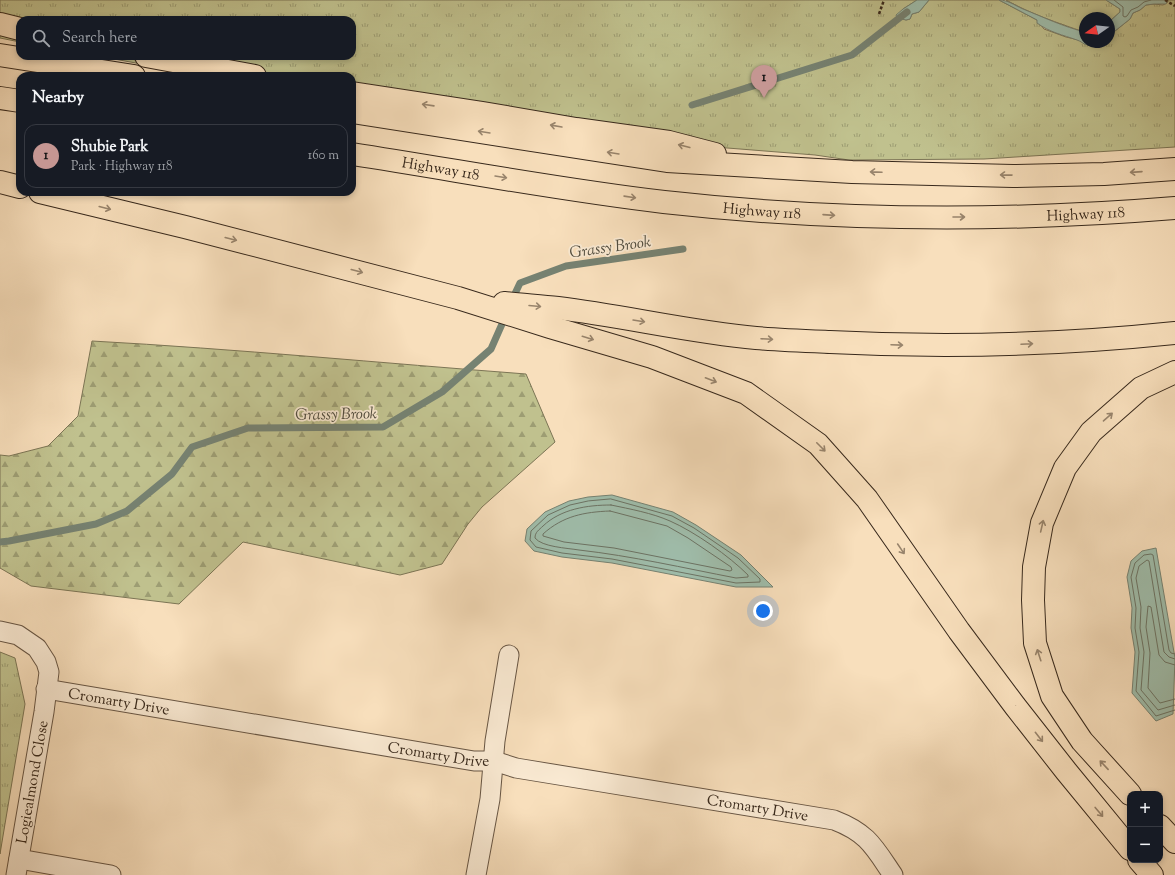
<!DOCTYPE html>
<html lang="en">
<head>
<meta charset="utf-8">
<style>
  body { margin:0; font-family:"Sorts Mill Goudy",serif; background:#242831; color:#f1f3f6 }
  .controls { position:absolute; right:12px; bottom:12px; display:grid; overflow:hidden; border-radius:8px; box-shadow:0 2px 6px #0003 }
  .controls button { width:36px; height:36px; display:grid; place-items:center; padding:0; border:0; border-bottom:1px solid #363941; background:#171b24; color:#f1f3f6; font:20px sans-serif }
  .compass { position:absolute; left:1079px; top:12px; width:36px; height:36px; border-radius:50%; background:#171b24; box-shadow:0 2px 6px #0003; rotate:256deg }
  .you { position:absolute; left:763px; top:611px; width:14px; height:14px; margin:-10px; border:3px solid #fff; border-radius:50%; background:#1a73e8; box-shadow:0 0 0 6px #1a73e833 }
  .badge { display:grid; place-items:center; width:26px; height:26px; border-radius:50%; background:#c59692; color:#111; font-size:13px; font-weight:700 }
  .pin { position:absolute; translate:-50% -33px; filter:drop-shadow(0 1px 2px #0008) }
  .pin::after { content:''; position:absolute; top:21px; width:14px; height:12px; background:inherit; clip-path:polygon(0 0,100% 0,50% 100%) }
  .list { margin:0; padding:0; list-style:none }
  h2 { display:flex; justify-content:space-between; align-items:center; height:52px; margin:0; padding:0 16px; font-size:17px }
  h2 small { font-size:13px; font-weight:400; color:#9ea1a6 }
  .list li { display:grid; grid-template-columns:26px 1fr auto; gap:12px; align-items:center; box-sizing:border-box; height:64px; margin:0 8px 8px; padding:0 8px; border:1px solid #363941; border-radius:12px }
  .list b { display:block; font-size:15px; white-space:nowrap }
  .list p { margin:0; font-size:13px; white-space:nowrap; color:#9ea1a6 }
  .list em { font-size:13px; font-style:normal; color:#9ea1a6 }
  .icon { flex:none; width:22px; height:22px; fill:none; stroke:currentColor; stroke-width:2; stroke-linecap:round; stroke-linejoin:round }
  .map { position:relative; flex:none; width:1175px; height:875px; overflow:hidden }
  .search { position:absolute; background:#171b24; box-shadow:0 2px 6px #0003; left:16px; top:16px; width:340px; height:44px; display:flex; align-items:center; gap:10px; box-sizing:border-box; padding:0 14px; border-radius:12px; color:#9ea1a6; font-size:15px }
  .panel { position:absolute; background:#171b24; box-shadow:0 2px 6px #0003; left:16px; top:72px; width:340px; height:124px; border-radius:12px }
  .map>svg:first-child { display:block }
</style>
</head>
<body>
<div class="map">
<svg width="1175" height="875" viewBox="0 0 1175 875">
  <defs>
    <pattern id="forest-firs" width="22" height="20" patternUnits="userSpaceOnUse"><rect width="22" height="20" fill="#c0c18e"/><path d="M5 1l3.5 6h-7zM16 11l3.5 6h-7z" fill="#9d9d73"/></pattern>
    <pattern id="park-tufts" width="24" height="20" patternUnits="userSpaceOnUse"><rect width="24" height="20" fill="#c0c18e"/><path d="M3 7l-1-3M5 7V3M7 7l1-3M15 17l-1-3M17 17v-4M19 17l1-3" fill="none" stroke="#9d9d73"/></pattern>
  </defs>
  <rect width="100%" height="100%" fill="#f8dfbc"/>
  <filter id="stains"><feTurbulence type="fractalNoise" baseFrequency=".005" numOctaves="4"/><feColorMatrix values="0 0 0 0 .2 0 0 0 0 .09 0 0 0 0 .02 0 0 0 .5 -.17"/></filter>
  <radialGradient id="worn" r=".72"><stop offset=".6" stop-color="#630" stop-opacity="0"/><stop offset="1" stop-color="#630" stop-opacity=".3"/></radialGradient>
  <path fill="url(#forest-firs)" stroke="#7c7555" d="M92 341C237 349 381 363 526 374L555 442 482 507 468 524 442 564 400 575 243 542 179 604 31 586 0 568V455L9 456 48 446 78 416Z"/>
  <path fill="url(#park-tufts)" stroke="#7c7555" d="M0 0H917L903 9 901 18 906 20 910 19 912 14 919 12 929 0H999L1037 20 1044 29 1066 37 1079 40 1088 45 1097 42H1109V35L1115 31 1130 19 1133 13 1140 10 1146 5 1154 4 1163 5 1168 2V0H1175V147L984 159 849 160 815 155 577 136 352 119V76H206L98 56H352V20H20V42L0 38Z
    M1006 0H1106L1120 9V12L1109 22V18H1085L1084 32C1058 23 1031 14 1006 0Z
    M0 652 15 658 25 704 0 854Z"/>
  <path fill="#9fbdab" stroke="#768272" d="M917 0H929L919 12 912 14 910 19 906 20 897 18 896 15 903 9Z
    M999 0C1008 0 1014 5 1023 9 1043 17 1064 27 1085 32V42H1097C1095 43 1091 45 1088 45 1084 45 1081 41 1077 40 1063 35 1049 32 1037 23V20Z
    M1106 0H1168L1166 4H1154L1146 5 1140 10 1133 13 1130 19 1115 31 1109 35V22L1120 12V9Z
    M612 495 673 512 696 525 741 555 773 587H736L612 563 562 557 534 551 525 541 527 529 545 512 569 501 588 497Z
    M1156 548 1175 658 1173 714 1156 721 1132 693 1135 652 1131 628 1132 608 1127 577 1131 561 1142 551Z"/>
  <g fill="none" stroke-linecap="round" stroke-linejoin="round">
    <path stroke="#6c7364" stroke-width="1" d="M1114 0 1123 7V16L1125 17 1127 16 1131 10 1138 7 1144 2 1151 0
      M611 499 672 516 694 528 738 558 760 579V582L736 583 612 559 562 553 536 547 530 540 531 531 548 515 570 505 588 501Z
      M611 505C630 509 652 513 670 521 695 532 729 556 748 575V577L736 578C684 568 632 556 579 550 567 548 542 547 535 538 535 532 539 530 543 526 561 509 587 505 611 505Z
      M610 511 667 526 688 538 731 567 732 570 730 571 614 548 564 542 543 536V534C563 516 584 512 610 511Z
      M1175 654 1171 653 1169 650 1153 555 1151 554 1144 555 1135 563 1131 577 1136 608 1135 628 1139 652 1136 691 1156 716 1175 710
      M1175 659 1169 657 1164 652 1149 561 1147 560 1139 566 1136 578 1141 607 1140 628 1144 652 1141 690 1158 710 1175 705
      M1175 665 1165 662 1159 655 1151 607 1148 606 1146 627 1150 653 1148 688 1160 703 1175 699"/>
    <path stroke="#768272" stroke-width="7" d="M692 105 852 55 907 12
      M512 300 520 283 566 266 683 249
      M0 542 9 541 96 524 127 511 172 474 192 447 248 428 383 427 442 392 491 349 506 315"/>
    <g stroke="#685644" stroke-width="21">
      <g id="street">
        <path d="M0 631 18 635 37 648 46 662 49 672 44 712 16 875"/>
        <path id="s1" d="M46 689 474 761H494L516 768 834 820C868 833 874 847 893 875"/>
        <path d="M19 859 111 875"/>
        <path d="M476 875 490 799 495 741 509 655"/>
      </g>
    </g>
    <g stroke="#38291c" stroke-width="24">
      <g id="highway">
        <path d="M0 24 20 29"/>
        <path d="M0 55 134 76"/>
        <path d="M146 56 255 76"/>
        <path d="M352 93 483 113 576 129 669 142 715 154"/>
        <path d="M0 98 20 101"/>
        <path d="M352 112 667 161 852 172 1013 176 1104 174 1175 169"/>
        <path id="s2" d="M352 154C456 170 560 190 664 202 834 221 1005 222 1175 208"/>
        <path d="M0 182 20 187"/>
        <path d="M40 192 185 227 458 298 550 327 652 357 746 393 818 444 867 499 959 631 1015 706 1066 771 1130 849"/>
        <path d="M504 303C522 305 540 306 558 308 624 316 690 332 756 338 780 340 806 341 830 342 945 348 1060 345 1175 333"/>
        <path d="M1130 794 1082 741 1052 696 1035 643 1033 600 1034 567 1042 523 1065 468 1091 432 1141 388 1175 372"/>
        <path d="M1160 826 1175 842"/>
        <path d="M1139 860 1152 875"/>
      </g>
    </g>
    <path stroke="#38291c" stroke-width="2.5" stroke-dasharray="3 2" stroke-linecap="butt" d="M1165 0 1175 6
      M879 14 884 0"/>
    <use href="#street" stroke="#faead3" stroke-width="19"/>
    <use href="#highway" stroke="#f8dfbc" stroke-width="22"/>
  </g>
  <defs><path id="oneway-shaft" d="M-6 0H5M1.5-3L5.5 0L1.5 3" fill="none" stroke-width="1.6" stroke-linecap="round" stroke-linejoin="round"/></defs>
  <g stroke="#98846c">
    <use href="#oneway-shaft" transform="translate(428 105) rotate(-172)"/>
    <use href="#oneway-shaft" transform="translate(556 126) rotate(-170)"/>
    <use href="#oneway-shaft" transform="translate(484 132) rotate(-171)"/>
    <use href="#oneway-shaft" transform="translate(684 146) rotate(-166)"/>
    <use href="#oneway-shaft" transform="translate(613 153) rotate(-171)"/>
    <use href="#oneway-shaft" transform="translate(876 172) rotate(-178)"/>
    <use href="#oneway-shaft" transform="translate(1136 172) rotate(176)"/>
    <use href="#oneway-shaft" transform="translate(1006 175) rotate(-179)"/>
    <use href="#oneway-shaft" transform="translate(501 177) rotate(9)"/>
    <use href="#oneway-shaft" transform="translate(630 197) rotate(8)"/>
    <use href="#oneway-shaft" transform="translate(105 208) rotate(14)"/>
    <use href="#oneway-shaft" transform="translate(829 215) rotate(4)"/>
    <use href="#oneway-shaft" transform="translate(959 217)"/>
    <use href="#oneway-shaft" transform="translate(231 239) rotate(14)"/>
    <use href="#oneway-shaft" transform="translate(357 271) rotate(15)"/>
    <use href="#oneway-shaft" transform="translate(535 306) rotate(5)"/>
    <use href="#oneway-shaft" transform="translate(639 321) rotate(9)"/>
    <use href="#oneway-shaft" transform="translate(588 338) rotate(17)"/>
    <use href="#oneway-shaft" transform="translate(767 339) rotate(3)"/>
    <use href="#oneway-shaft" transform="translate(1027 344) rotate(-3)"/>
    <use href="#oneway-shaft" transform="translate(897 345) rotate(2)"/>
    <use href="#oneway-shaft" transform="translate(711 380) rotate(21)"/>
    <use href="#oneway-shaft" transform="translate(1108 417) rotate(-41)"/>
    <use href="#oneway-shaft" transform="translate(821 447) rotate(45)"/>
    <use href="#oneway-shaft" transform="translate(1042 526) rotate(-77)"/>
    <use href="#oneway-shaft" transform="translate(901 549) rotate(56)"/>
    <use href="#oneway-shaft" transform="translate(1039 655) rotate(-108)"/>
    <use href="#oneway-shaft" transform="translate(1039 737) rotate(52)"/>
    <use href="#oneway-shaft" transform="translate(1104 765) rotate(-133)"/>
    <use href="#oneway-shaft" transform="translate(1099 812) rotate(50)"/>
  </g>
  <g text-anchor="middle" stroke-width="3.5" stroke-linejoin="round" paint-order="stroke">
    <g font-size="15" fill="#38291c" stroke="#faead3">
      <text dy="5" stroke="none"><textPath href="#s2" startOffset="90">Highway 118</textPath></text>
      <text dy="5" stroke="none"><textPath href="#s2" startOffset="414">Highway 118</textPath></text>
      <text dy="5" stroke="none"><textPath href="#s2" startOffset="738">Highway 118</textPath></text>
      <text dy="5" stroke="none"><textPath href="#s1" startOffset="74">Cromarty Drive</textPath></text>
      <text dy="5" stroke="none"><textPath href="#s1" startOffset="398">Cromarty Drive</textPath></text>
      <text transform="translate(32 782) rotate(-80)" y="5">Logiealmond Close</text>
      <text dy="5" stroke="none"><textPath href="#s1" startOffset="722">Cromarty Drive</textPath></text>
    </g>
    <g font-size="16" font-style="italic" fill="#524e40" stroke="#faead3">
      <text transform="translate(610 246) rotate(-8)" y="6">Grassy Brook</text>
      <text transform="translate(336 413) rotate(-1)" y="6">Grassy Brook</text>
    </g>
  </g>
  <rect width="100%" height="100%" filter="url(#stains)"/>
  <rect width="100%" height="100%" fill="url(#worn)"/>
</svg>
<div class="controls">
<button>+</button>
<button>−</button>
</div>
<svg class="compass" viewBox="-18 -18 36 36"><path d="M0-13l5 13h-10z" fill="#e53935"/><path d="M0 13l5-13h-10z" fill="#9ea1a6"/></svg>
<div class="you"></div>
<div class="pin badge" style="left:764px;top:98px">1</div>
<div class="search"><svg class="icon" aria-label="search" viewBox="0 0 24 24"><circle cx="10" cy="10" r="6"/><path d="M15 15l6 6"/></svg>Search here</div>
<section class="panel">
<h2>Nearby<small></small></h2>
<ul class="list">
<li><span class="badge">1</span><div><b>Shubie Park</b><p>Park · Highway 118</p></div><em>160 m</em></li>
</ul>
</section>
</div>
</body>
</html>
